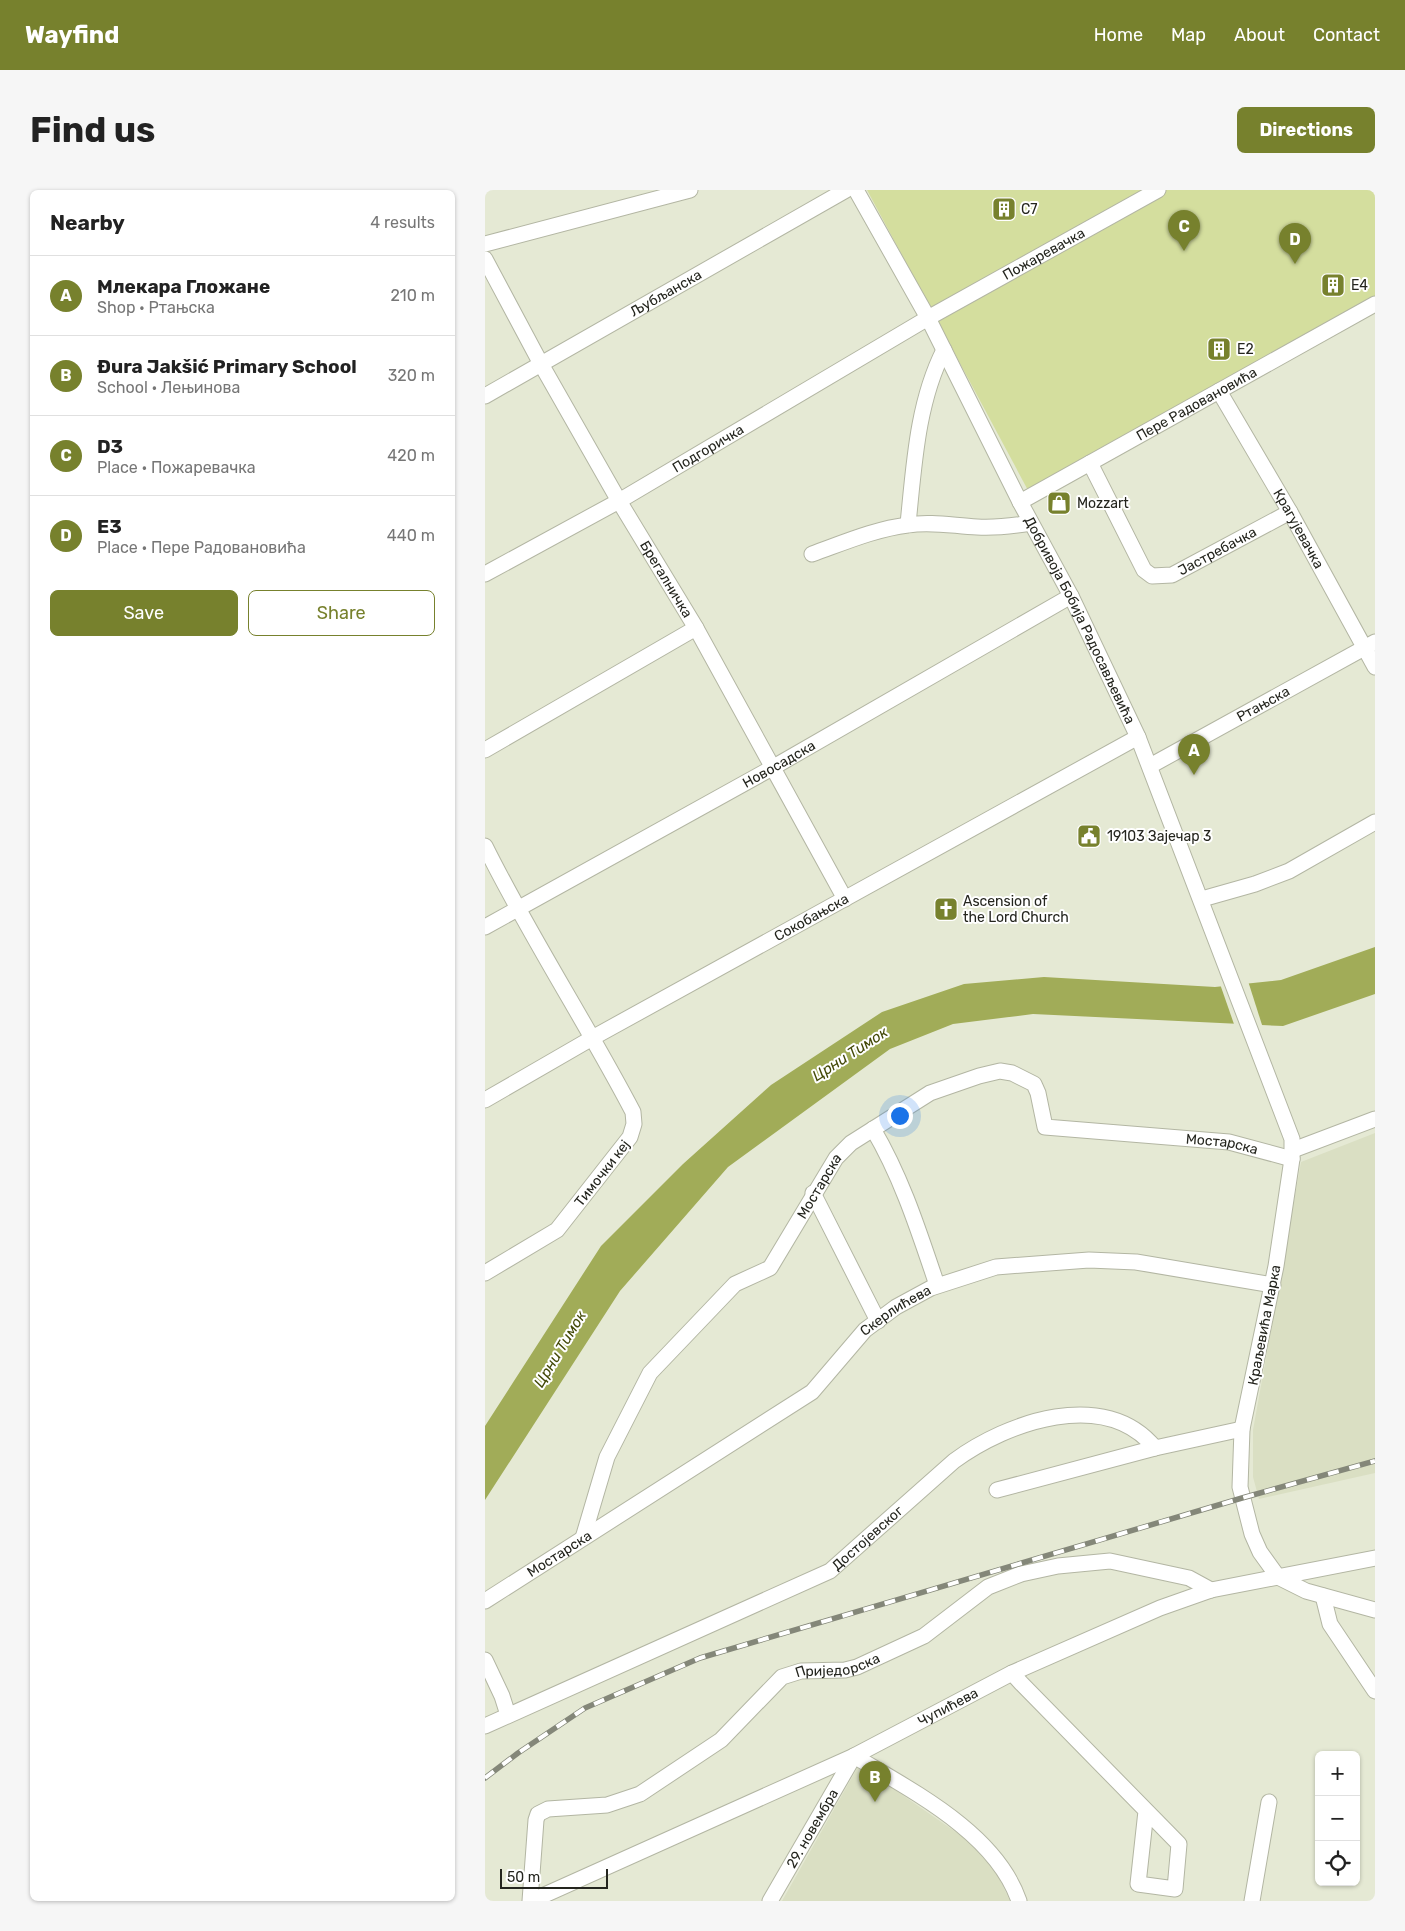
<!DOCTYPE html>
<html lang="en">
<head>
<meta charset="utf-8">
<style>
  body { margin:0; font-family:Rubik,sans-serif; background:#f6f6f6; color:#222 }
  .controls { position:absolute; right:15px; bottom:15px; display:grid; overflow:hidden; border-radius:8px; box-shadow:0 1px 4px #0004 }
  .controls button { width:45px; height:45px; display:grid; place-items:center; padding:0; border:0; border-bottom:1px solid #e0e0e0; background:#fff; color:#222; font:25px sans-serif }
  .scale { position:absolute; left:15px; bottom:12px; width:108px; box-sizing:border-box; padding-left:5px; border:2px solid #24251e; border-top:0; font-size:14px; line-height:18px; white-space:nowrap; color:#24251e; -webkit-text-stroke:4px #fff; paint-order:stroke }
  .you { position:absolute; left:414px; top:925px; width:18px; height:18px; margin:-12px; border:4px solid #fff; border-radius:50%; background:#1a73e8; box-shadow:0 0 0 8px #1a73e833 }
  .badge { display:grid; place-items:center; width:32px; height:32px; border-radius:50%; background:#77812d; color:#fff; font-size:16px; font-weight:700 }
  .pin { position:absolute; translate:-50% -41px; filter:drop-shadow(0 1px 2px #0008) }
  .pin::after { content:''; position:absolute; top:26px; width:18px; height:15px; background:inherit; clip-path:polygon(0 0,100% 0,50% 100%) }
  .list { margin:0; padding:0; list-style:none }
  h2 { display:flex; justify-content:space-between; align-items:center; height:65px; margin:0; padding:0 20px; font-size:21px }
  h2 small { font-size:16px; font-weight:400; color:#767676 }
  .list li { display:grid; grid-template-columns:32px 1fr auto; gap:15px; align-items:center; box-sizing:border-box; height:80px; padding:0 20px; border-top:1px solid #e0e0e0 }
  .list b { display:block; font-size:19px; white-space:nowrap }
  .list p { margin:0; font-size:16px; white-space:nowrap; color:#767676 }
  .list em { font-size:16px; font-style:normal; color:#767676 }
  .actions { display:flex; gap:10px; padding:15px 20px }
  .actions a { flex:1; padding:11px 0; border:1px solid #77812d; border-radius:8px; text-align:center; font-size:18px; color:#77812d }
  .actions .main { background:#77812d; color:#fff }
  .icon { flex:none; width:28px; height:28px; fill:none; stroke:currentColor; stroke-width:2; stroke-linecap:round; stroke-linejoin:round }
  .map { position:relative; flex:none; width:890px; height:1711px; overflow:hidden; border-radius:8px }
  header { display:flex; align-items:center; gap:30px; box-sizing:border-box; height:70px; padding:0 25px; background:#77812d; color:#fff }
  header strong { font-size:24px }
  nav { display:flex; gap:28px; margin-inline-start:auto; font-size:18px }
  .intro { display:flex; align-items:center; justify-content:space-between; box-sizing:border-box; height:120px; padding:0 30px }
  h1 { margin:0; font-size:35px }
  .button { padding:12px 22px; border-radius:8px; background:#77812d; color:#fff; font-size:18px; font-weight:700 }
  main { display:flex; gap:30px; padding:0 30px }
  aside { flex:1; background:#fff; border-radius:8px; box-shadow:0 1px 4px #0004 }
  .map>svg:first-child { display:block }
</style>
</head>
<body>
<header>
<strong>Wayfind</strong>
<nav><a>Home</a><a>Map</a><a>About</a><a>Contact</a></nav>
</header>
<div class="intro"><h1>Find us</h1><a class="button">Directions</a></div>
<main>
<aside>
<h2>Nearby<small>4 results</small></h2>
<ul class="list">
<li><span class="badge">A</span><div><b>Млекара Гложане</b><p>Shop · Ртањска</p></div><em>210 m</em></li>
<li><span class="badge">B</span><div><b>Đura Jakšić Primary School</b><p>School · Лењинова</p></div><em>320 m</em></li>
<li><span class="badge">C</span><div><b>D3</b><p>Place · Пожаревачка</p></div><em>420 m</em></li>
<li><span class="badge">D</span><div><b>E3</b><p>Place · Пере Радовановића</p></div><em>440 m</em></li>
</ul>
<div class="actions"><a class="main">Save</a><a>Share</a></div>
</aside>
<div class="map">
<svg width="890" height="1711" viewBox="0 0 890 1711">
  <rect width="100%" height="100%" fill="#e5e9d4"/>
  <path fill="#dadfc3" d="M890 943V1283L774 1309 768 1287V1240L816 972Z
    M374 1575 481 1649 511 1682 525 1711H297Z"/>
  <path fill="#d4de9e" d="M382 0H890V123L545 304Z"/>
  <path fill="#a1ac58" d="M890 757V804L798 836 548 824 468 834 405 859 243 977 135 1101 0 1310V1236L116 1056 198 974 286 895 397 822 479 794 559 787 730 797 796 790Z"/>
  <path fill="#e5e9d4" d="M763 791 778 838 750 837 735 794Z"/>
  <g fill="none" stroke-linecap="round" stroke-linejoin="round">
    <g stroke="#b3b6a3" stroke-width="17">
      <g id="minor">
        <path id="s1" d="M371 0 443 128 535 312 586 406 653 547 807 949V969L791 1076 757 1239 755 1297 767 1344 775 1362 793 1387 821 1401 890 1420"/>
        <path d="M0 54 205 0"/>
        <path id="s2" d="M0 69 56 174 134 311 211 438 360 709"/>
        <path id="s3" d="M734 201 805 322 890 477"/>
        <path id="s4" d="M0 206 361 0"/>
        <path id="s5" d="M605 273 659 380 667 386 687 385 805 322"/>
        <path id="s6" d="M535 312 890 114"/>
        <path d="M423 334C429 276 432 213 459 160"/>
        <path d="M327 364C358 353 390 339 423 335 446 331 469 336 492 337 510 338 528 336 546 333"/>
        <path id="s7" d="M0 384 134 311 443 128 673 0"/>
        <path d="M0 560 211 438"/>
        <path id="s8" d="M665 576 890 452"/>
        <path d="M0 656C45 747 101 832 148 922L149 934 145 947 72 1040 0 1083"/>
        <path d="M717 709 770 694 804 681 890 632"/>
        <path id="s9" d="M0 737 287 578 586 406"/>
        <path id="s10" d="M0 910 109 847 653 547"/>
        <path d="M388 939C417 988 434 1042 452 1095"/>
        <path d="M808 960 890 929"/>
        <path d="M328 1003 393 1131"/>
        <path d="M512 1300 670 1258"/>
        <path id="s11" d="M98 1348 122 1267 165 1183 250 1094 285 1078 351 968 366 953 445 903 494 886 515 881 527 883 549 894 553 903 560 937 744 952 807 969"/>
        <path d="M838 1406 845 1434 890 1501"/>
        <path id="s12" d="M0 1411 327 1202 380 1140 411 1117 446 1098 511 1077 604 1070 651 1072 788 1095"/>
        <path d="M0 1470 17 1506 23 1525"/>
        <path d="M527 1483 536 1493 694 1654 690 1699 653 1694 661 1621"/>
        <path id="s13" d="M0 1536 345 1381 469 1271C522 1232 620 1197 670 1258L757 1239"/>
        <path d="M369 1566C427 1601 511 1643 534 1711"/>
        <path id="s14" d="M45 1711 51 1630 53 1624 63 1619 122 1615 155 1604 236 1550 297 1487 316 1481 360 1480 372 1477 439 1446 503 1397 536 1384 573 1376 625 1371 704 1388 726 1400"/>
        <path id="s15" d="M46 1711 369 1566 527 1483 675 1418 726 1400 890 1368"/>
        <path id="s16" d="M285 1711 369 1566"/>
        <path d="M767 1711 784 1612"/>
      </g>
    </g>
    <use href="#minor" stroke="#fff" stroke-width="15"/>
    <g stroke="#848779" stroke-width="5.5">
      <path id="rail" d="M0 1588 33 1563 100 1518 215 1468 757 1308 890 1271"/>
    </g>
    <use href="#rail" stroke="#fff" stroke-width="4" stroke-dasharray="11" stroke-linecap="butt"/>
  </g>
  <defs>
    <g id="building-square" transform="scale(1.25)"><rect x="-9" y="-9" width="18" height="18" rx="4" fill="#77812d" stroke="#fff"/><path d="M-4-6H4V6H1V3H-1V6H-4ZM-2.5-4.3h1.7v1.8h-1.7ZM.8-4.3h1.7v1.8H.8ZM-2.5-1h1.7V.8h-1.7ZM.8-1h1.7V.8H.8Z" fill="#fff"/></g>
    <g id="shop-square" transform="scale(1.25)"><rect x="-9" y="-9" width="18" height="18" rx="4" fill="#77812d" stroke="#fff"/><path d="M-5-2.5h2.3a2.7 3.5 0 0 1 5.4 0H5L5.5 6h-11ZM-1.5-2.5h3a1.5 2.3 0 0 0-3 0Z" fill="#fff"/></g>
    <g id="civic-square" transform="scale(1.25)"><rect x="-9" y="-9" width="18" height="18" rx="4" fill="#77812d" stroke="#fff"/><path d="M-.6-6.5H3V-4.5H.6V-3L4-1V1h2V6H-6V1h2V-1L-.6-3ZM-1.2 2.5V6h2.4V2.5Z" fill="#fff"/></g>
    <g id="church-square" transform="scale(1.25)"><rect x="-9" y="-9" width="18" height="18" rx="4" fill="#77812d" stroke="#fff"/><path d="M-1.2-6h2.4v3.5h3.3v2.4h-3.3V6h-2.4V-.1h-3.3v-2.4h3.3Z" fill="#fff"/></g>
  </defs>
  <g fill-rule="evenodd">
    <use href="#building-square" x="519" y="19"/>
    <use href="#building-square" x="848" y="95"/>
    <use href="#building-square" x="734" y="159"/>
    <use href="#shop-square" x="574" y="313"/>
    <use href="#civic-square" x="604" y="646"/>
    <use href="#church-square" x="461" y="719"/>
  </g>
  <g text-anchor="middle" stroke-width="4" stroke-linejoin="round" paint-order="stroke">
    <g font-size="14" fill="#24251e" stroke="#fff" text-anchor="start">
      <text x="536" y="24">C7</text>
      <text x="866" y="100">E4</text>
      <text x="752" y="164">E2</text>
      <text x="592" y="318">Mozzart</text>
      <text x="622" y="651">19103 Зајечар 3</text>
      <text x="478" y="716">Ascension of<tspan x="478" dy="16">the Lord Church</tspan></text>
    </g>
    <g font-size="14" fill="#24251e" stroke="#fff">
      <text dy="5" stroke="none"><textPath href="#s7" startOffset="644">Пожаревачка</textPath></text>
      <text dy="5" stroke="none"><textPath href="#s4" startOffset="208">Љубљанска</textPath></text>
      <text dy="5" stroke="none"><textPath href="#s6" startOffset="202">Пере Радовановића</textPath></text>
      <text dy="5" stroke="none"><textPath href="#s7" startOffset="256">Подгоричка</textPath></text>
      <text dy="5" stroke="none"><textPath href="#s3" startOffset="159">Крагујевачка</textPath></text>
      <text dy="5" stroke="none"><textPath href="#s5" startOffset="201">Јастребачка</textPath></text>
      <text dy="5" stroke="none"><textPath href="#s2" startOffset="368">Брегалничка</textPath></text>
      <text dy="5" stroke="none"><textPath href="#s1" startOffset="485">Добривоја Бобија Радосављевића</textPath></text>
      <text dy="5" stroke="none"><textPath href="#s8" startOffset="129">Ртањска</textPath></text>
      <text dy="5" stroke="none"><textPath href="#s9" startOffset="336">Новосадска</textPath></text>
      <text dy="5" stroke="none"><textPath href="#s10" startOffset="374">Сокобањска</textPath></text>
      <text dy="5" stroke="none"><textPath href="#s11" startOffset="916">Мостарска</textPath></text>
      <text transform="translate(117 983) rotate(-52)" y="5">Тимочки кеј</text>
      <text dy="5" stroke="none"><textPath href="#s11" startOffset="436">Мостарска</textPath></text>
      <text dy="5" stroke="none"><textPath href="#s12" startOffset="506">Скерлићева</textPath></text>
      <text transform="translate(779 1135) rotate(-79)" y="5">Краљевића Марка</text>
      <text dy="5" stroke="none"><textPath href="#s13" startOffset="428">Достојевског</textPath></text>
      <text dy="5" stroke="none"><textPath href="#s12" startOffset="88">Мостарска</textPath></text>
      <text dy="5" stroke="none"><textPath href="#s14" startOffset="435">Приједорска</textPath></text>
      <text dy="5" stroke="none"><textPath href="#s15" startOffset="460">Чупићева</textPath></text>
      <text dy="5" stroke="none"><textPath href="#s16" startOffset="84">29. новембра</textPath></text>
    </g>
    <g font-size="15" font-style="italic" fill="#434907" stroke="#fff">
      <text transform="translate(365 864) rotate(-33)" y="5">Црни Тимок</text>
      <text transform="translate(75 1159) rotate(-59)" y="5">Црни Тимок</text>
    </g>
  </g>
</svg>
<div class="controls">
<button>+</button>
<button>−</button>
<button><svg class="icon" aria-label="locate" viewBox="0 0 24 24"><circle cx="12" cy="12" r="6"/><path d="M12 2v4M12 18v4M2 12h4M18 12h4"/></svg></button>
</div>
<div class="scale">50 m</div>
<div class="you"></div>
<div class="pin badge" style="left:709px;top:585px">A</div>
<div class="pin badge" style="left:390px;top:1612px">B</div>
<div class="pin badge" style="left:699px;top:61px">C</div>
<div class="pin badge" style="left:810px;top:74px">D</div>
</div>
</main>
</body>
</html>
